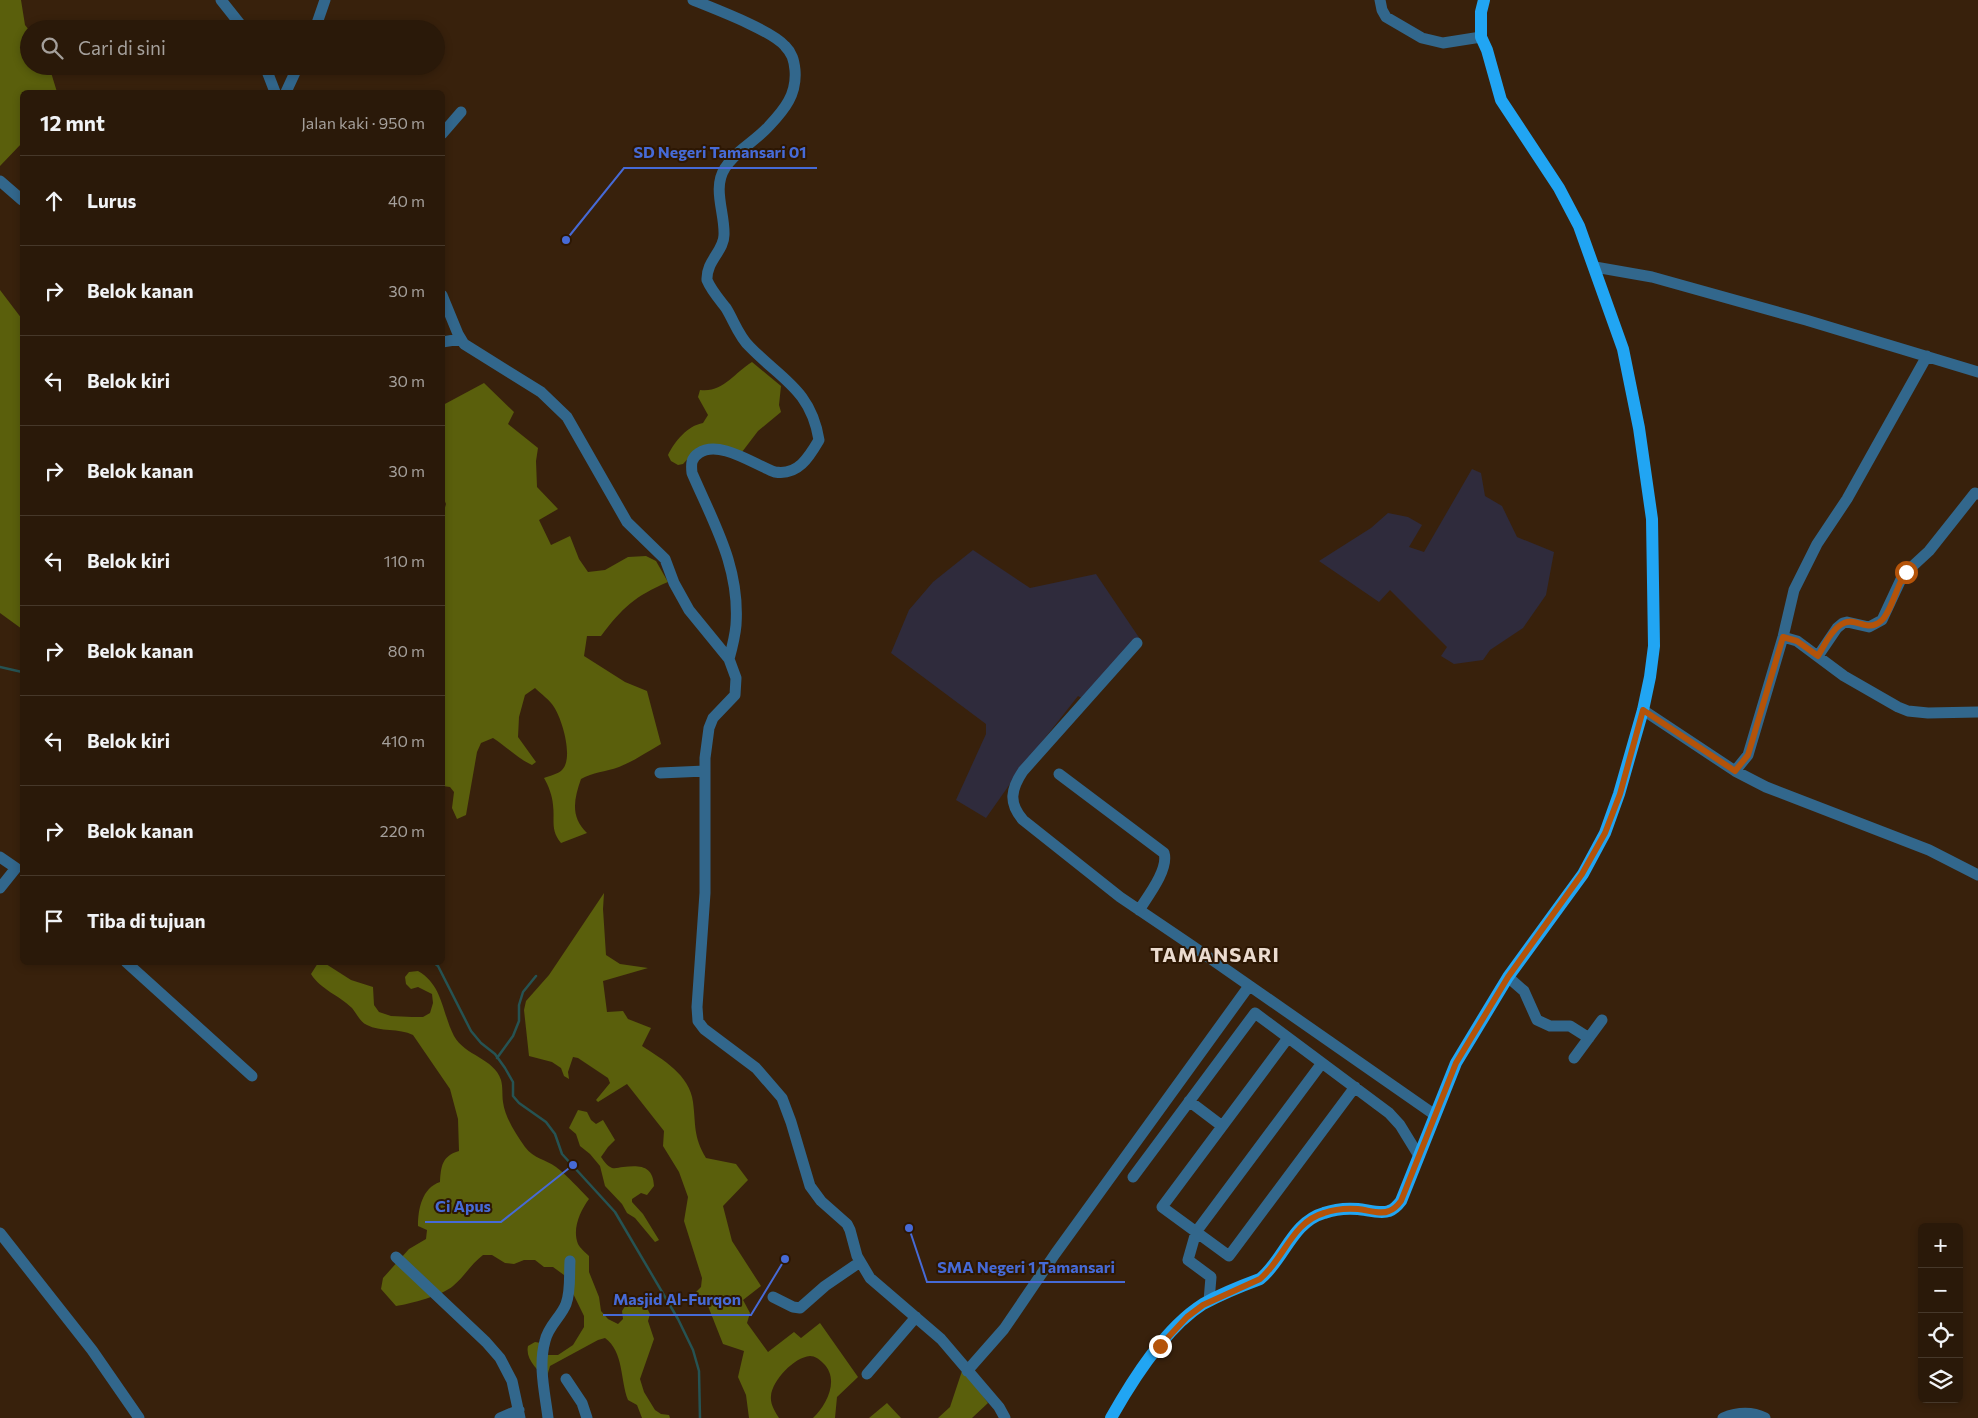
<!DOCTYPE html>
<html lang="id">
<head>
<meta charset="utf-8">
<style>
  body { margin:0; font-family:Commissioner,sans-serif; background:#322212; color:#f1f3f6 }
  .controls { position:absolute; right:15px; bottom:15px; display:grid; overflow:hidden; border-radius:8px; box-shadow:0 2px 8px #0003 }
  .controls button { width:45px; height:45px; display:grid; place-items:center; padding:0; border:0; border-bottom:1px solid #46382a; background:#2a1909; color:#f1f3f6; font:25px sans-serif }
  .stop { position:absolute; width:15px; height:15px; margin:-11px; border:4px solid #b45309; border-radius:50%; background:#fff }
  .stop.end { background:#b45309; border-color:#fff; box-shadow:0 1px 5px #0008 }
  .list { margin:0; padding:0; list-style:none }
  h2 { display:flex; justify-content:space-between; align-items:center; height:65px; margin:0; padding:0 20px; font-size:21px }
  h2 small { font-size:16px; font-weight:400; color:#a5a09c }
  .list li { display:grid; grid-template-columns:32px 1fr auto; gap:15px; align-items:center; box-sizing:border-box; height:90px; padding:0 20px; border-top:1px solid #46382a }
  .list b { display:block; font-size:19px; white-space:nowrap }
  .list em { font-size:16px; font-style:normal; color:#a5a09c }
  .icon { flex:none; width:28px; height:28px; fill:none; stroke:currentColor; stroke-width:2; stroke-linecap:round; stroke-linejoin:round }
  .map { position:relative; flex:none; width:1978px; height:1418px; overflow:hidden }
  .search { position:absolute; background:#2a1909; box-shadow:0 2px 8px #0003; left:20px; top:20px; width:425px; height:55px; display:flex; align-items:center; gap:12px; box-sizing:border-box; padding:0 18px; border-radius:28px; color:#a5a09c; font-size:19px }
  .panel { position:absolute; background:#2a1909; box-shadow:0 2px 8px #0003; left:20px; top:90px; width:425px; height:875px; border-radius:8px }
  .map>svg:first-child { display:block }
</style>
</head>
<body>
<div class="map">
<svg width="1978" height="1418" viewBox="0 0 1978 1418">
  <rect width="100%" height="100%" fill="#38210c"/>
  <path fill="#2f2b3c" d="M1472 469 1481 473 1485 496 1502 506 1517 537 1554 552 1546 595 1523 628 1490 650 1483 660 1454 664 1441 656 1447 647 1390 590 1379 602 1319 561 1371 528 1388 513 1408 517 1422 525 1409 547 1424 552Z
    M973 550 1030 588 1096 574 1140 639 1085 700 1078 696 1019 771 986 818 956 800 986 734V724L891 653 909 610 933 582Z"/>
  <path fill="#5a5f0c" d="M0 0H21L25 25 29 30V66H49L57 92H22V143L0 166Z
    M0 290 22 319V629L0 613Z
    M752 362 781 386 779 405 781 412 758 431 742 452 696 450 683 464 678 465 671 461 668 455C675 441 687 426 703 423L708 415 698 397 700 390C723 393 734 373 752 362Z
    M484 383 514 412 508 424 538 448 536 461 537 487 558 509 539 520 551 545 570 536 579 559 588 572 605 570 628 557 646 556 656 561 668 582C635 596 622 608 601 636H587L584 656 625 682 647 691 661 744C647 752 634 761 619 767 605 772 593 772 581 779 574 799 570 817 587 833L561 843C550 830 555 820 553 805 552 795 549 787 544 778 549 776 558 774 562 770 574 758 562 719 554 707 550 700 541 694 535 688L525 695 519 717 518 737 536 762 532 765C517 758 507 747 493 738L481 743 477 752 466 815 457 819 452 808 454 792 450 787 443 786 442 518 446 504 442 494 443 405Z
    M604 893 603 909 606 955 620 964 648 968 603 981 607 1012 623 1011 628 1019 651 1028 642 1046C662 1059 690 1075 693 1102 696 1125 693 1136 706 1158L736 1164 748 1180 723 1206 732 1241 761 1286 743 1300 750 1313 747 1323 768 1352 794 1332 801 1338 820 1323 858 1377 837 1397 835 1418H813C827 1405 840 1379 823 1363 819 1359 815 1356 810 1356 794 1357 772 1381 771 1396 770 1404 775 1412 779 1418H749L746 1395 738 1377 744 1351 723 1344 708 1306 694 1294 701 1287 702 1278 684 1221 688 1197 679 1172 663 1146 664 1131 627 1084 598 1102 596 1100 610 1083 608 1078 578 1058 573 1057 568 1072 569 1079 564 1076 561 1068 552 1062 529 1056 524 1010 526 1001 549 975Z
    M318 963 326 964 351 980 373 987 374 1005 379 1012 391 1016 412 1017H423L430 1013 433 1003 432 994 418 987 411 989 406 984 405 977 409 972 418 971C443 985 442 1013 454 1036 465 1056 494 1058 501 1080 503 1087 502 1095 503 1102 505 1118 516 1134 525 1147 534 1159 545 1159 556 1167 568 1176 579 1189 589 1199 580 1211 572 1229 578 1244 580 1248 586 1253 589 1256V1272L599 1297 601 1311 608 1319 618 1324 623 1319 622 1311 627 1303 638 1301 646 1306 650 1314 648 1321 654 1339 640 1379 644 1392 655 1410 661 1414 669 1415 670 1418H642L637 1405 628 1400C620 1380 624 1352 605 1338L598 1340 550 1366 546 1380C538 1369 525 1360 528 1346L535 1342 541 1343 545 1355H558L573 1345 584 1327V1316L564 1275 553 1267H544L535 1260H524L514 1264 505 1263 492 1255H483C471 1264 464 1277 453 1286 443 1295 410 1304 396 1306L381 1289 383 1278 409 1249 426 1239 427 1230 418 1226C418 1209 422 1188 440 1182 441 1166 442 1156 459 1151L458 1119 450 1089 413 1035C399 1028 380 1032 367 1025 360 1022 357 1014 352 1008 339 995 321 990 311 974Z
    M578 1110 587 1112 591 1120 596 1124 603 1120 615 1140 608 1147 601 1157C604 1161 607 1166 612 1168 616 1169 619 1167 623 1167 641 1165 653 1166 654 1186L647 1195 641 1193 632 1199V1202L643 1214 659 1240 655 1242 635 1218 627 1213 622 1204 605 1186 600 1166 590 1154 580 1146 576 1134 569 1128Z
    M963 1368 988 1403 972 1418H938L950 1407Z
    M887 1403 901 1418H869Z"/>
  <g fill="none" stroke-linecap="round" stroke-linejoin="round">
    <path stroke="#265353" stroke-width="2.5" d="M0 667 22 672
      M433 962 438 966 471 1031 481 1043 495 1054 505 1068 513 1082V1096L519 1103 546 1122 555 1134 562 1154 615 1212 678 1319 693 1350 699 1371 700 1418
      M497 1058 513 1036 519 1021V1005L523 992 536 976"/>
    <path stroke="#32678c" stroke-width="11" d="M221 0 244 29
      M693 0C715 9 771 30 785 46 792 53 794 60 795 70 797 94 785 109 769 126 756 141 735 151 725 168 712 188 725 213 724 235 724 251 706 261 707 280 711 290 719 299 726 308 734 321 739 337 750 347 781 379 811 390 819 440 809 457 798 476 775 472 755 465 719 439 699 453 691 458 691 464 692 473 714 524 740 567 736 625 735 637 732 648 729 659
      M1380 0 1382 10 1386 17 1422 38 1443 43 1481 37
      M315 29 325 0
      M265 66 275 92
      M286 92 298 66
      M442 134 461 112
      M0 181 22 200
      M1595 267 1652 277 1806 320 1978 372
      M442 295 458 334 464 344 541 392 567 417 627 522 665 559 674 583 689 610 729 659 736 678 735 695 713 718 709 728 705 758V893L697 1007 698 1021 704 1029 756 1068 782 1098 791 1122 810 1186 821 1201 847 1224 850 1230 857 1256 870 1278 941 1339 999 1407 1005 1418
      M442 342 461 339
      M1783 637 1797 641 1844 676 1898 707 1908 711 1928 713 1978 712
      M1137 643 1023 771C1011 789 1008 803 1023 820L1120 897 1191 945 1435 1115
      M1818 656 1837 628 1843 623 1847 622 1869 627 1882 620 1903 575 1929 551 1975 493 1978 494
      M1643 710 1735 771 1766 787 1929 850 1978 875
      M1735 771 1748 755 1783 637 1794 590 1817 544 1847 499 1927 356
      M660 773 705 771
      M1059 774 1164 853C1169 869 1148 896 1139 910
      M0 857 16 868 0 888
      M126 962 252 1076
      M1508 977 1524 991 1537 1020 1550 1026H1570L1589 1038
      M1288 1038 1162 1207 1229 1256 1355 1087
      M1574 1058 1602 1020
      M1189 1101 1222 1126
      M1133 1177 1255 1013 1389 1113 1400 1125 1419 1156
      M0 1233 92 1350 139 1418
      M396 1257 486 1342 500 1358 512 1381 520 1418
      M773 1297 793 1307 800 1308 825 1286 860 1262
      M1209 1301 1211 1277 1188 1260 1196 1232 1322 1063
      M967 1371 1004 1329 1055 1254 1249 986
      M867 1374 916 1317
      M566 1379 582 1403 587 1418
      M500 1418 519 1410
      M548 1418C545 1393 538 1366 545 1341 548 1326 561 1317 566 1304 571 1291 569 1275 570 1261
      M1723 1418C1738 1412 1751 1411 1765 1418"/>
    <path stroke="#21a5f3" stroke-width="12" d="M1111 1418C1133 1379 1165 1328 1203 1304 1221 1294 1241 1286 1260 1279 1284 1260 1292 1222 1324 1213 1335 1209 1346 1208 1358 1209 1368 1210 1381 1214 1389 1211 1395 1209 1398 1205 1401 1201L1456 1063 1508 977 1583 874 1605 833 1619 794 1643 710 1650 677 1654 646 1652 519 1639 428 1623 349 1579 226 1559 188 1501 100 1487 50 1481 37V12L1484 0"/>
  </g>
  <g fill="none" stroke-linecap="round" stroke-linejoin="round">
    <path stroke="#b45309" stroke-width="6" d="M1160 1346 1187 1317 1203 1305 1260 1279C1284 1259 1292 1222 1324 1213 1335 1209 1346 1208 1358 1209 1368 1210 1381 1215 1389 1211 1395 1209 1398 1205 1401 1201L1456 1063 1508 977 1582 874 1605 833 1620 794 1643 710 1735 771 1748 755 1783 637 1797 641 1818 656C1824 646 1832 628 1844 623 1857 617 1867 633 1881 621 1891 613 1897 584 1906 572"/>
  </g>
  <g text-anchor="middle" stroke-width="4" stroke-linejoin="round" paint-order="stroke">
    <g font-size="20" font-weight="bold" letter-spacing="1" fill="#ebdbcf" stroke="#2d1703">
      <text x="1215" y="962">TAMANSARI</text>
    </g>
  </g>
  <path fill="none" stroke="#466ad6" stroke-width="2" d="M566 240L624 168H817M573 1165L501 1222H425M909 1228L927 1282H1125M785 1259L751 1315H603"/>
  <g fill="#466ad6" stroke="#2d1703" stroke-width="2">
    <circle cx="566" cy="240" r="5"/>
    <circle cx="573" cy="1165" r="5"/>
    <circle cx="909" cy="1228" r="5"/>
    <circle cx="785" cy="1259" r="5"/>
  </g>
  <g font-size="16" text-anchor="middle" font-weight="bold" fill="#466ad6" stroke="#2d1703" stroke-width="4" stroke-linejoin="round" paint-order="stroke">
    <text x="720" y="158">SD Negeri Tamansari 01</text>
    <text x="463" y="1212">Ci Apus</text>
    <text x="1026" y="1273">SMA Negeri 1 Tamansari</text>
    <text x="677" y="1305">Masjid Al-Furqon</text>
  </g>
</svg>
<div class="controls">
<button>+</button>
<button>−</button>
<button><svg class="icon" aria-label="locate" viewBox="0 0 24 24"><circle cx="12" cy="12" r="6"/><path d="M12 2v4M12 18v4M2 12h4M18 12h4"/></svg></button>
<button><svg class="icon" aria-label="layers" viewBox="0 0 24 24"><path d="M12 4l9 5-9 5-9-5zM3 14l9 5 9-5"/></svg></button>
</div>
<div class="stop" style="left:1906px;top:572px"></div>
<div class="stop end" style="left:1160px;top:1346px"></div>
<div class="search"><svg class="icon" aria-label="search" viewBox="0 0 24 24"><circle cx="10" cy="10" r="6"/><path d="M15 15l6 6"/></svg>Cari di sini</div>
<section class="panel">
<h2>12 mnt<small>Jalan kaki · 950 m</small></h2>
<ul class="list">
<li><svg class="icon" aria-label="ahead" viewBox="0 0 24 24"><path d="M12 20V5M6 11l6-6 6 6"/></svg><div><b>Lurus</b></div><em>40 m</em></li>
<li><svg class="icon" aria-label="right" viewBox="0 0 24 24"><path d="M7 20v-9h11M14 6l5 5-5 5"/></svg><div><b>Belok kanan</b></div><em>30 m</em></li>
<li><svg class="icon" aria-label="left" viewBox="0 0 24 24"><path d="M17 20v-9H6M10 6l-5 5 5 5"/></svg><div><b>Belok kiri</b></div><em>30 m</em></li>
<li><svg class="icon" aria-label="right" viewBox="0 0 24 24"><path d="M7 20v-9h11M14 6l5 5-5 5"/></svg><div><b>Belok kanan</b></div><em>30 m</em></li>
<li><svg class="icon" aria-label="left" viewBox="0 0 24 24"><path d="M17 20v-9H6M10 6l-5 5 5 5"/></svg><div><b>Belok kiri</b></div><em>110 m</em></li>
<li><svg class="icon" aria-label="right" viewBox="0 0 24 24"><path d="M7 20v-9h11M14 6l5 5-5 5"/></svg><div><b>Belok kanan</b></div><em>80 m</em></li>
<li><svg class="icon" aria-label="left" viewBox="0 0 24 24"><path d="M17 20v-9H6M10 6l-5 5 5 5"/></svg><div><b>Belok kiri</b></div><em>410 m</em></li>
<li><svg class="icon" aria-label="right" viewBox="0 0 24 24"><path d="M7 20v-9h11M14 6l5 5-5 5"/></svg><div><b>Belok kanan</b></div><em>220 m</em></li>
<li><svg class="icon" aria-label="arrive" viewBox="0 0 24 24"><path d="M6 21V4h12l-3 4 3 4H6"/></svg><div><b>Tiba di tujuan</b></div></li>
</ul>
</section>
</div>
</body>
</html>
